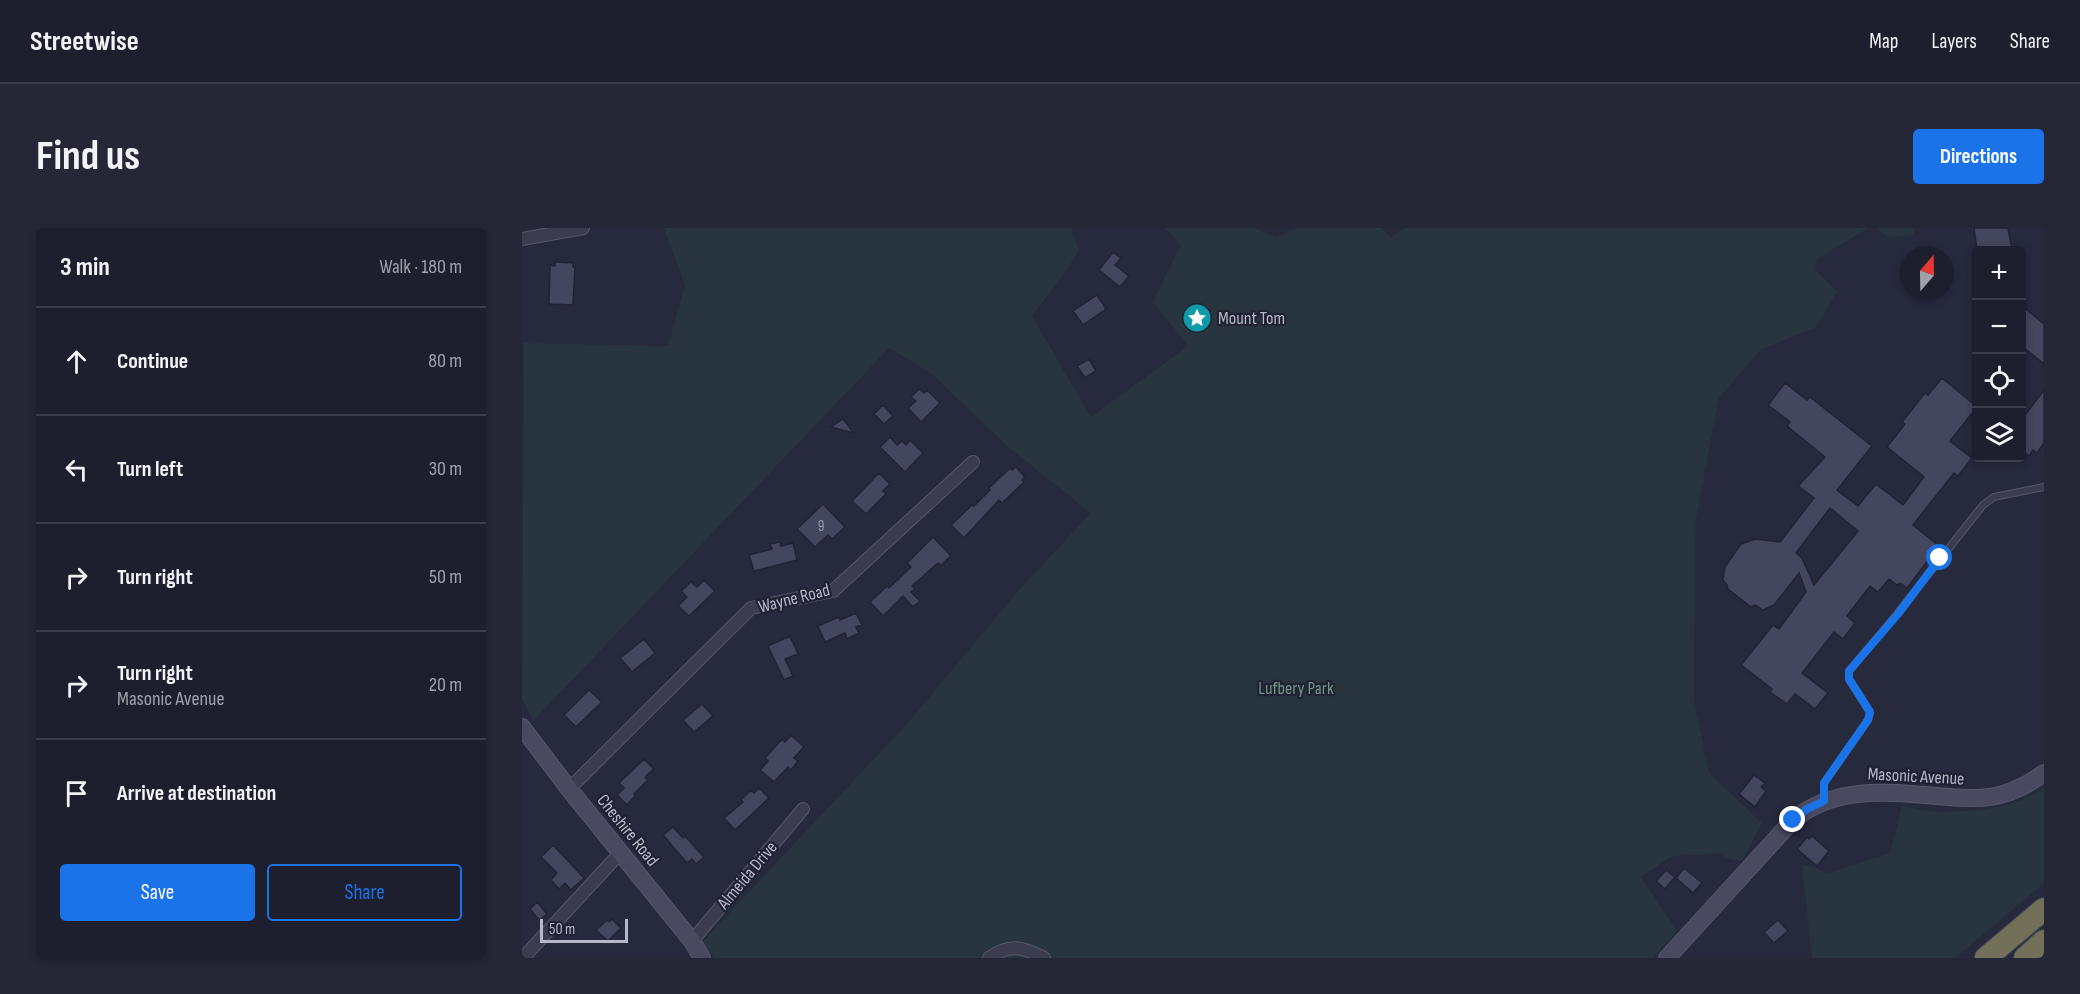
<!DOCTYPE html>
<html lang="en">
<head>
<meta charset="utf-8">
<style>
  body { margin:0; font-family:"Sofia Sans Condensed",sans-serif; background:#252736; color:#f1f3f6 }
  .controls { position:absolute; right:18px; top:18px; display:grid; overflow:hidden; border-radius:6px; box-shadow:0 3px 9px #0003 }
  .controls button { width:54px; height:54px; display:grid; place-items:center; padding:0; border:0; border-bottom:2px solid #3b3d4a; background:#1d1f2e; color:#f1f3f6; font:30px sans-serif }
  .compass { position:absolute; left:1378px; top:18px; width:54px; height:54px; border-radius:50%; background:#1d1f2e; box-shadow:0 3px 9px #0003; rotate:20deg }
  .scale { position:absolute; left:18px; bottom:15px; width:88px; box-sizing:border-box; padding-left:6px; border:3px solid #b7b8c8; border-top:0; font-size:16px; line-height:21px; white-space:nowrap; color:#b7b8c8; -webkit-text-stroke:4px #202132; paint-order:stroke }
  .stop { position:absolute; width:18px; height:18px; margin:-14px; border:4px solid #1a73e8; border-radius:50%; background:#fff }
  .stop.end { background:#1a73e8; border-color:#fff; box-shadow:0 2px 6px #0008 }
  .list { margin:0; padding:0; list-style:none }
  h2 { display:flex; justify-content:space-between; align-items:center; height:78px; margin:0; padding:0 24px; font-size:26px }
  h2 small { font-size:20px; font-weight:400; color:#a0a2aa }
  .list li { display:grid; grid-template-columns:39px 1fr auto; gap:18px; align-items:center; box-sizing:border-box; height:108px; padding:0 24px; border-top:2px solid #3b3d4a }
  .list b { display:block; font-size:22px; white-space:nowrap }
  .list p { margin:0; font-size:20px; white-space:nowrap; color:#a0a2aa }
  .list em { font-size:20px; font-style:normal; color:#a0a2aa }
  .actions { display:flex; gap:12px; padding:18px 24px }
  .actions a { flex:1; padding:14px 0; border:2px solid #1a73e8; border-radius:6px; text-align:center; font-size:21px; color:#1a73e8 }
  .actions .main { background:#1a73e8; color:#fff }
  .icon { flex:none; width:33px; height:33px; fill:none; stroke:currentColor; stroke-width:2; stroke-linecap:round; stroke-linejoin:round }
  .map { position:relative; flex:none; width:1522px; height:730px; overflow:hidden; border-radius:6px }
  header { display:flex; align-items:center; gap:36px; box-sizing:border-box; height:84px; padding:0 30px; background:#1d1f2e; border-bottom:2px solid #3b3d4a }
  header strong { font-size:28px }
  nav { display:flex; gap:33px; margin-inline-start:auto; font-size:21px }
  .intro { display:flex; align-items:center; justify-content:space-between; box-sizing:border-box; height:144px; padding:0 36px }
  h1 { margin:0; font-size:42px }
  .button { padding:15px 27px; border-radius:6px; background:#1a73e8; color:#fff; font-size:21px; font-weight:700 }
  main { display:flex; gap:36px; padding:0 36px }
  aside { flex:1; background:#1d1f2e; border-radius:6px; box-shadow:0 3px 9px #0003 }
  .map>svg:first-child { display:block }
</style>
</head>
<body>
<header>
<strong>Streetwise</strong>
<nav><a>Map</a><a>Layers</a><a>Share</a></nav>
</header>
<div class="intro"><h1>Find us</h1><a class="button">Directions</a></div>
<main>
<aside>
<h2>3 min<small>Walk · 180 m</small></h2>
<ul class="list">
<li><svg class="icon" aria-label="ahead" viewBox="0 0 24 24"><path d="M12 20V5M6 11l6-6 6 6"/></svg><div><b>Continue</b></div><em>80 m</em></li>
<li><svg class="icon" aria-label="left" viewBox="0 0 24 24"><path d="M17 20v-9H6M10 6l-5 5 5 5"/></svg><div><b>Turn left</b></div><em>30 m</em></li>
<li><svg class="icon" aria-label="right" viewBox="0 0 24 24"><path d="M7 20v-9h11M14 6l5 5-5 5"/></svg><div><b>Turn right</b></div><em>50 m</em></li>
<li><svg class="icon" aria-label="right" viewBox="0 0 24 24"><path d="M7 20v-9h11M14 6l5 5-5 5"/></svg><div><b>Turn right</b><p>Masonic Avenue</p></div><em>20 m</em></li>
<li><svg class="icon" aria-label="arrive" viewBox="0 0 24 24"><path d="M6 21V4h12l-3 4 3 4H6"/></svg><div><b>Arrive at destination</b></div></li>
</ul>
<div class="actions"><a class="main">Save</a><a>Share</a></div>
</aside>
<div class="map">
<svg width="1522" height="730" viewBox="0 0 1522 730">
  <rect width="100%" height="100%" fill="#27293d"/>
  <path fill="#29353e" d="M142 0H549L557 23 539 50 510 88 569 189 666 118 631 74 659 17 643 0H731L755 9 775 0H859L869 9 883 0H1346L1295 31 1293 42 1315 64 1294 99 1238 122 1197 170 1173 295 1172 471 1187 545 1240 595 1220 633 1210 632 1197 626 1150 628 1119 649 1155 703 1130 730H192L179 715 383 498 497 362 569 285 486 219 409 145 367 120 11 493 0 471 2 115 146 118 163 57Z
    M1355 0H1392V6L1367 10Z
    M1522 559V655L1433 730H1290L1280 636 1307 645 1368 625 1380 578C1392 580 1405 584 1417 584 1449 584 1498 580 1522 559Z"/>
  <path fill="#43465c" stroke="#222334" stroke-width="1.5" fill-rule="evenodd" d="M1452 0H1486L1490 22H1455Z
    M591 24 599 30 593 37 607 48 598 59 577 42Z
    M33 34 51 35V39H53L51 77 27 76 28 37 33 38Z
    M575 67 584 81 561 97 551 83Z
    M1500 78 1522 96V136L1500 118Z
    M567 131 574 143 563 150 555 138Z
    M1420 150 1455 179 1428 213 1450 230 1436 248 1432 245 1391 297 1417 318 1385 360 1378 355 1375 357 1367 351 1356 364 1348 358 1325 388 1333 395 1321 411 1312 404 1280 445 1306 465 1293 481 1273 466 1265 476 1248 464 1250 461 1219 437 1251 397 1257 401 1284 364 1277 345 1252 377 1241 382 1233 377 1229 379 1206 361 1205 357 1201 352 1203 339 1219 316 1233 311 1258 314 1292 270 1276 258 1303 229 1265 198 1268 194 1246 177 1263 155 1285 172 1288 169 1350 218 1315 262 1336 278 1354 256 1381 277 1402 249 1365 219 1383 196 1380 194 1403 165 1406 167ZM1308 280 1336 303 1292 357 1280 330 1274 325Z
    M397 161 402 165 405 162 418 175 399 194 386 180 394 173 389 169Z
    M1522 162V215L1515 225 1511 222 1507 228 1500 222V191Z
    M361 177 371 188 362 196 352 186Z
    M321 191 332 205 309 199Z
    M368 209 375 217 380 213 384 217 388 212 401 225 383 244 358 219Z
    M494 239 503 249 500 252 502 254 480 275 477 272 442 310 429 297 450 277 452 278 468 262 466 261 488 240 490 242Z
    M357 245 368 256 361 263 364 266 344 286 330 273Z
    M301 276 323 299 310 311 306 307 293 319 275 301Z
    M411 309 429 328 419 337 416 335 390 358 393 361 389 364 398 373 391 379 381 368 361 388 348 374 365 358 367 360 389 339 385 335Z
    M258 314 259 318 271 315 275 332 232 343 227 327 250 321 248 316Z
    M182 352 193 363 167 388 156 378 165 369 159 363 169 354 175 359Z
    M334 385 340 397 334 399 337 405 325 411 323 405 303 414 296 398 317 389 318 392Z
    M268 408 276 426 263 431 271 448 262 452 246 418Z
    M122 411 133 425 110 444 98 430Z
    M67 462 80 474 54 499 42 487Z
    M180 476 191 488 172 504 161 492Z
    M269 507 282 519 272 530 276 533 269 542 266 539 252 554 238 542 246 533 243 530 260 511 263 514Z
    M122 531 132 541 123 549 126 552 112 566 113 568 105 577 95 567 102 560 97 555Z
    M1232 547 1243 555 1239 559 1244 563 1233 579 1217 566Z
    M237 560 247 570 213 602 202 590 221 574 219 572 229 562 232 565Z
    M151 599 161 610 163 608 182 629 174 636 170 631 165 635 141 607Z
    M1290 608 1307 623 1295 638 1275 621 1285 609 1287 611Z
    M31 617 62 650 49 662 43 655 37 661 29 652 35 645 19 629Z
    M1162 640 1180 655 1171 665 1154 650Z
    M1144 642 1153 649 1143 661 1134 653Z
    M15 674 25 686 17 692 8 681Z
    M90 691 99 700 86 713 74 702 85 692 87 694Z
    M1256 692 1266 703 1252 715 1242 704Z"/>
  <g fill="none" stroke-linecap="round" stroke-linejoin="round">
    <g stroke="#565768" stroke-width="8">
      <path id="lane" d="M1302 573V555L1346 492 1348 484 1327 451V443L1375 386 1461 277 1472 269 1522 259"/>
    </g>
    <g stroke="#565768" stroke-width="14">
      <path id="street" d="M0 11 61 0
        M47 561 229 380 311 363 451 234
        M170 713 281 581
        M1 730 99 624
        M467 730C488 715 501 719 522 730"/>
    </g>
    <g stroke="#565768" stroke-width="18">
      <path id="secondary" d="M0 499 47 561 170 713 180 730
        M1145 730 1271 592C1316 555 1373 565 1427 569 1440 570 1454 571 1468 569 1489 566 1506 557 1522 545"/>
    </g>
    <g stroke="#434455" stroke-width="24">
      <path id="highway" d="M1464 730 1522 681
        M1503 730 1522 713"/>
    </g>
    <use href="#lane" stroke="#3b3c4d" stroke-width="6"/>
    <use href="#street" stroke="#3b3c4d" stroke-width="12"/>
    <use href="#secondary" stroke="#494a60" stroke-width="16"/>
    <use href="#highway" stroke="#727058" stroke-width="22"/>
  </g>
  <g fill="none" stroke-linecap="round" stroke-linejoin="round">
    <path stroke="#1a73e8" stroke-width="8" d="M1271 592 1285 581 1302 573V555L1346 492 1348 484 1327 451V443L1376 386 1418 330"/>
  </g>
  <defs>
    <g id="sight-disc" transform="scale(1.5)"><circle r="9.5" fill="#0f9aa8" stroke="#202132"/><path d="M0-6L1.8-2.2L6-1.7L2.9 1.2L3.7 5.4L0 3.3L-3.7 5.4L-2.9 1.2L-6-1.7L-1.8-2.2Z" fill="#fff"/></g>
  </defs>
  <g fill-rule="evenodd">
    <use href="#sight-disc" x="675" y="90"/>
  </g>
  <g text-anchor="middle" stroke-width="4.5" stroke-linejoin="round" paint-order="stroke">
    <g font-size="15" fill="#9a9cad">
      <text x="299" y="303">9</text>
    </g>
    <g font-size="18" fill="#b7b8c8" stroke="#202132" text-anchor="start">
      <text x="696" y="96">Mount Tom</text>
    </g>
    <g font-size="18" fill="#b7b8c8" stroke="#202132">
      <text transform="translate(272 370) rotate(-14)" y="6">Wayne Road</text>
      <text transform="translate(1394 548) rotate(3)" y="6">Masonic Avenue</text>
      <text transform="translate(106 602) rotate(51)" y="6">Cheshire Road</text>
      <text transform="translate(225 647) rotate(-50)" y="6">Almeida Drive</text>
    </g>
    <g font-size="18" fill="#709785" stroke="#202132">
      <text x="774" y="466">Lufbery Park</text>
    </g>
  </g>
</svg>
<div class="controls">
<button>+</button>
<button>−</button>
<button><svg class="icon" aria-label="locate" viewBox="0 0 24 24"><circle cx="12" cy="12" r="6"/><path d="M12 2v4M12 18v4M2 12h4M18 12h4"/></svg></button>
<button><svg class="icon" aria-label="layers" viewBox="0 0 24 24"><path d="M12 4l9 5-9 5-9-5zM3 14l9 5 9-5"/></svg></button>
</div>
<svg class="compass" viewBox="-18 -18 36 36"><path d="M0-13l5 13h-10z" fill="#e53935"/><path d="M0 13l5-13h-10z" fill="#a0a2aa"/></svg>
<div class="scale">50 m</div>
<div class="stop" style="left:1418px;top:330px"></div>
<div class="stop end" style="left:1271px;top:592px"></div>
</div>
</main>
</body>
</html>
